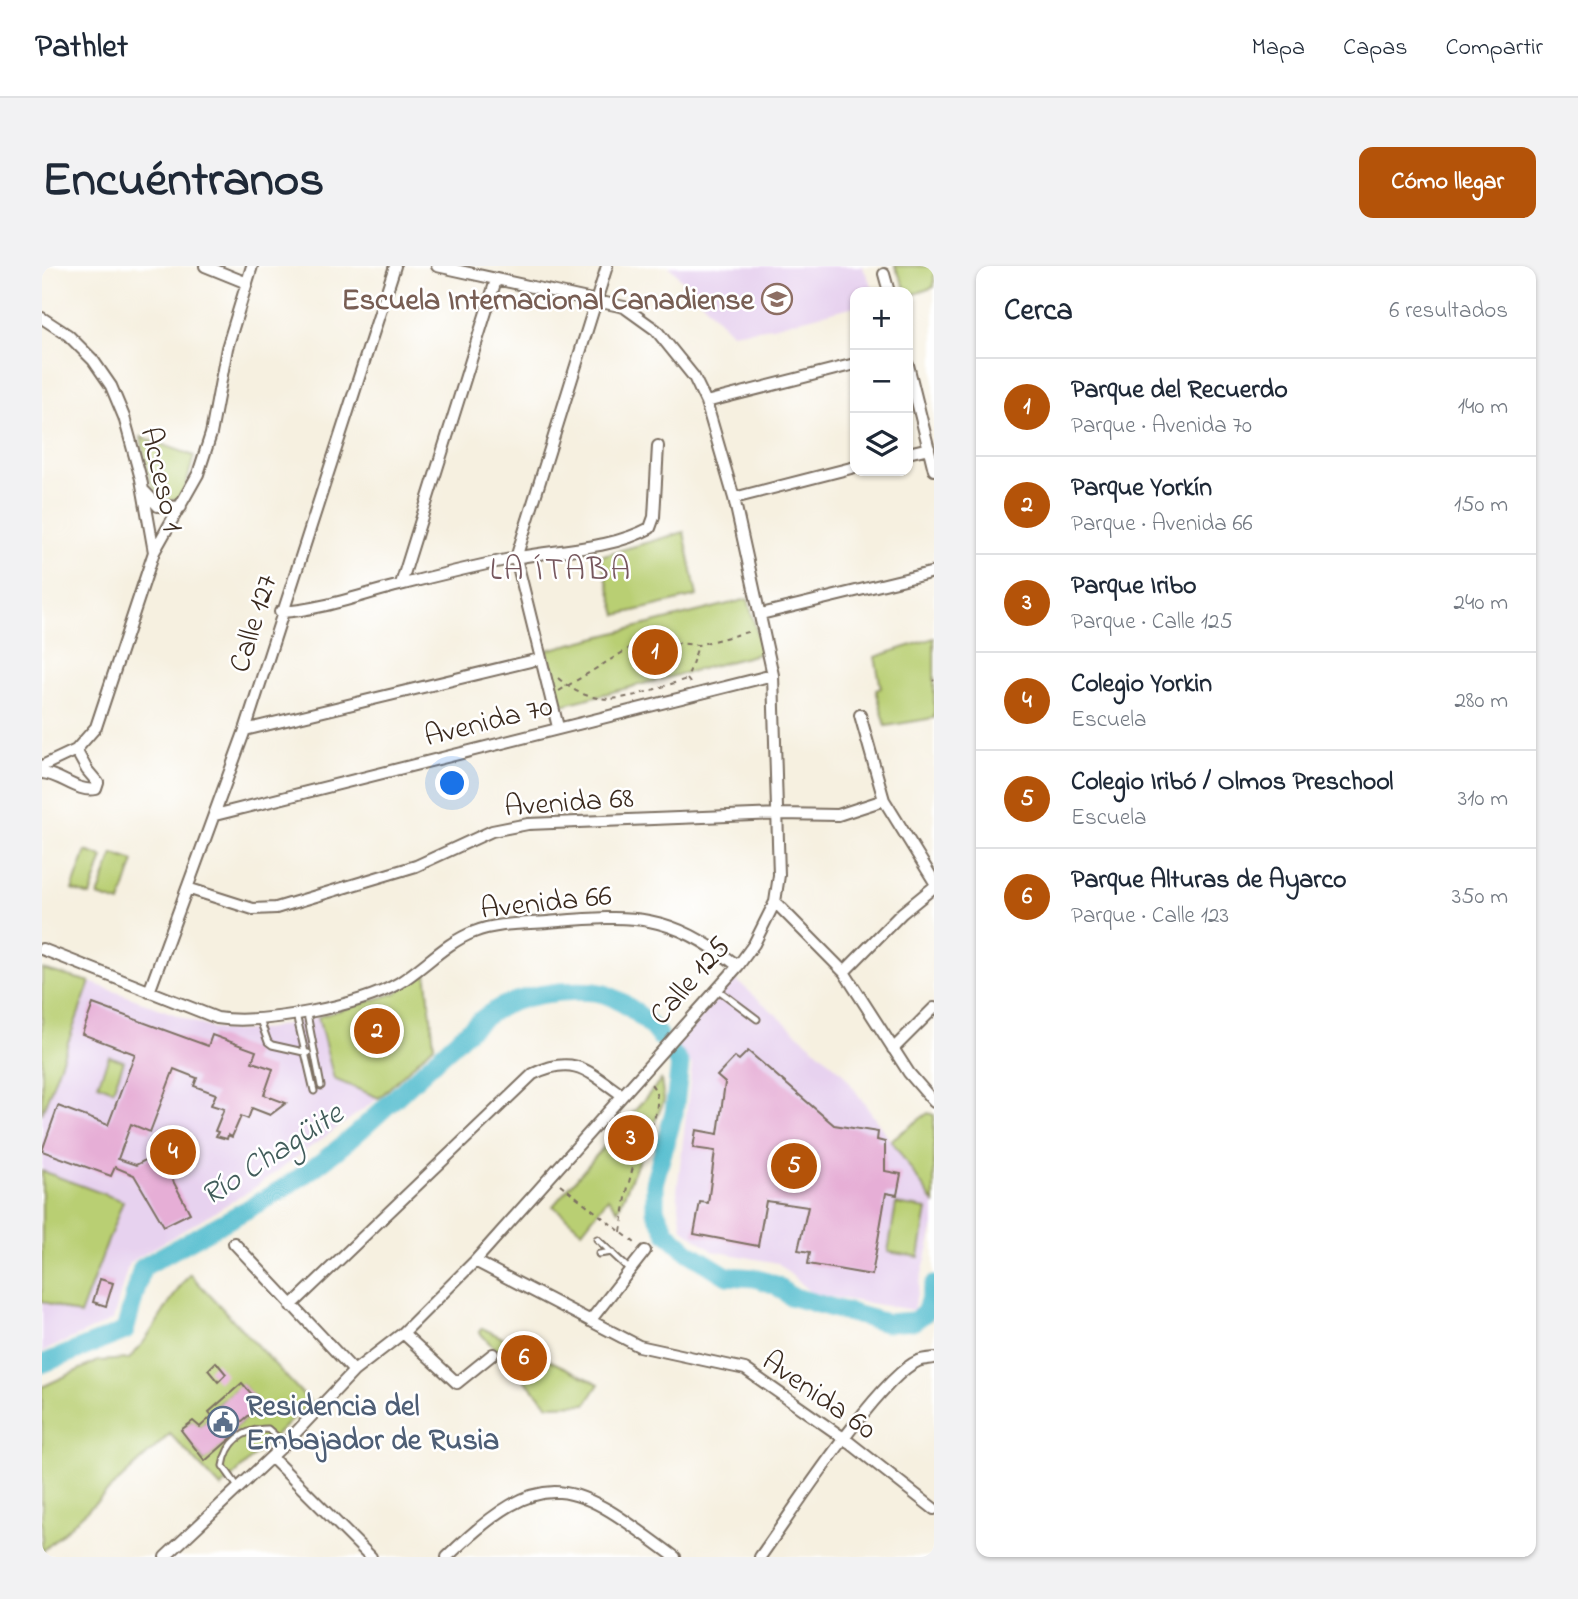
<!DOCTYPE html>
<html lang="es">
<head>
<meta charset="utf-8">
<style>
  body { margin:0; font-family:"Indie Flower",sans-serif; background:#f2f2f3; color:#1f2937 }
  .controls { position:absolute; right:21px; top:21px; display:grid; overflow:hidden; border-radius:14px; box-shadow:0 2px 5px #0004 }
  .controls button { width:63px; height:63px; display:grid; place-items:center; padding:0; border:0; border-bottom:2px solid #e0e1e3; background:#fff; color:#1f2937; font:35px sans-serif }
  .you { position:absolute; left:411px; top:518px; width:24px; height:24px; margin:-18px; border:5px solid #fff; border-radius:50%; background:#1a73e8; box-shadow:0 0 0 10px #1a73e833 }
  .badge { display:grid; place-items:center; width:46px; height:46px; border-radius:50%; background:#b45309; color:#fff; font-size:23px; font-weight:700 }
  .pin { position:absolute; translate:-50% -50%; border:4px solid #fff; box-shadow:0 2px 7px #0006 }
  .list { margin:0; padding:0; list-style:none }
  h2 { display:flex; justify-content:space-between; align-items:center; height:91px; margin:0; padding:0 28px; font-size:30px }
  h2 small { font-size:23px; font-weight:400; color:#747a83 }
  .list li { display:grid; grid-template-columns:46px 1fr auto; gap:21px; align-items:center; box-sizing:border-box; height:98px; padding:0 28px; border-top:2px solid #e0e1e3 }
  .list b { display:block; font-size:26px; white-space:nowrap }
  .list p { margin:0; font-size:23px; white-space:nowrap; color:#747a83 }
  .list em { font-size:23px; font-style:normal; color:#747a83 }
  .icon { flex:none; width:38px; height:38px; fill:none; stroke:currentColor; stroke-width:2; stroke-linecap:round; stroke-linejoin:round }
  .map { position:relative; flex:none; width:892px; height:1291px; overflow:hidden; border-radius:14px }
  header { display:flex; align-items:center; gap:42px; box-sizing:border-box; height:98px; padding:0 35px; background:#fff; border-bottom:2px solid #e0e1e3 }
  header strong { font-size:33px }
  nav { display:flex; gap:38px; margin-inline-start:auto; font-size:24px }
  .intro { display:flex; align-items:center; justify-content:space-between; box-sizing:border-box; height:168px; padding:0 42px }
  h1 { margin:0; font-size:49px }
  .button { padding:18px 32px; border-radius:14px; background:#b45309; color:#fff; font-size:24px; font-weight:700 }
  main { display:flex; gap:42px; padding:0 42px }
  aside { flex:1; background:#fff; border-radius:14px; box-shadow:0 2px 5px #0004 }
  .map>svg:first-child { display:block }
</style>
</head>
<body>
<header>
<strong>Pathlet</strong>
<nav><a>Mapa</a><a>Capas</a><a>Compartir</a></nav>
</header>
<div class="intro"><h1>Encuéntranos</h1><a class="button">Cómo llegar</a></div>
<main>
<div class="map">
<svg width="892" height="1291" viewBox="0 0 892 1291">
  <rect width="100%" height="100%" fill="#fff"/>
  <filter id="ink" filterUnits="userSpaceOnUse"><feTurbulence type="fractalNoise" baseFrequency=".0143" numOctaves="2"/><feDisplacementMap in="SourceGraphic" scale="14" xChannelSelector="R" yChannelSelector="G"/><feConvolveMatrix kernelMatrix="1 2 1 2 8 2 1 2 1" color-interpolation-filters="sRGB"/></filter>
  <filter id="wash" filterUnits="userSpaceOnUse"><feTurbulence type="fractalNoise" baseFrequency=".00686" numOctaves="4" result="noise"/><feDisplacementMap in="SourceGraphic" scale="28" xChannelSelector="R" yChannelSelector="G"/><feGaussianBlur stdDeviation="1.57" result="paint"/><feColorMatrix in="noise" values="0 0 0 0 0 0 0 0 0 0 0 0 0 0 0 0 0 1.4 0 .05"/><feComposite in="paint" operator="in"/></filter>
  <g filter="url(#wash)">
    <rect width="100%" height="100%" fill="#f6f0e0"/>
    <path fill="#e7d2ef" d="M627 0H820L833 26H813V40L730 61 689 67Z
      M692 712 801 807 892 937V960L871 1044 770 1028 736 997 671 985 640 962 635 925 650 799 633 781Z
      M48 716 166 761 185 765 218 764 276 751 292 813 337 832 209 924 87 997 71 1054 0 1086V848Z"/>
    <path fill="#b9cf73" stroke="#7a7c48" stroke-width="2" fill-rule="evenodd" d="M853 0H892V21L867 30Z
      M99 171 152 190 142 226 136 233 120 235C104 218 103 193 99 171Z
      M642 266 655 330 575 349 558 290Z
      M706 333 720 387 520 439 505 384Z
      M892 372V452L844 460 834 424 839 422 833 391Z
      M44 585 61 591 48 630 30 624Z
      M71 588 92 595 78 637 56 630Z
      M0 703 48 716 0 848Z
      M384 704 392 779 337 832 292 813 276 751 354 727Z
      M67 790 82 795 71 824 56 818Z
      M619 814 622 834 576 944 566 932 540 965 511 940Z
      M886 847 892 849V937L849 874Z
      M0 905 81 935 38 1049 0 1035Z
      M854 938 885 943 877 991 846 986Z
      M148 1008 268 1136 179 1222 128 1168 0 1286V1121L56 1095 87 1093C112 1068 125 1035 148 1008ZM200 1118 219 1140 209 1153 206 1150 191 1163 198 1171 194 1174 188 1168 183 1177 162 1195 140 1164 150 1155 158 1161 170 1150 167 1145Z
      M440 1062 557 1118 544 1138 506 1139 437 1066Z"/>
    <g fill="none" stroke-linecap="round" stroke-linejoin="round">
      <path stroke="#50bbcd" stroke-width="19" d="M629 786 638 798 632 847 613 914V944L625 967 646 986 685 1010 713 1012 734 1019 748 1030 844 1057 872 1055 883 1047 892 1019
        M0 1098 83 1065 100 1002C156 968 217 941 270 903 319 868 360 824 405 784 419 771 434 756 450 746 477 729 520 723 553 726 576 729 604 752 617 770"/>
    </g>
    <g id="blocks">
      <path fill="#e6aed6" d="M51 738 166 780 170 769 214 785 210 796 231 803 222 829 244 837 228 849 210 842 206 853 199 850 190 871 186 869 185 873 174 870 176 866 173 865 182 843 169 839 174 828 152 820 155 812 132 803 108 866 89 858 76 893 94 899 136 877 132 893 122 898 148 947 122 960 92 909 73 901 69 910 0 885 16 840 66 859 93 788 40 768Z
        M706 785 792 859 836 866 835 874 843 876V905L859 908 855 929 844 927 830 1009 766 998 768 986 756 984 766 941 724 935 716 980 652 968 658 936 666 937 673 885 651 882 654 864 676 868 683 817 675 810 693 791 697 794Z
        M58 1013 71 1017 64 1040 51 1036Z
        M174 1096 184 1108 176 1116 166 1104Z
        M200 1117 219 1139 191 1163 195 1167 163 1195 139 1164 151 1155 158 1161 170 1150 167 1146Z"/>
    </g>
  </g>
  <g filter="url(#ink)">
    <use href="#blocks" fill-opacity="0" stroke="#7c6f62" stroke-width="2"/>
    <g fill="none" stroke-linecap="round" stroke-linejoin="round">
      <g stroke="#7c6f62" stroke-width="9">
        <path id="service" d="M675 723 715 753
          M254 748 272 825
          M265 748 279 820
          M218 754 226 776 230 779 266 787
          M555 973 588 1004
          M557 988 570 986
          M196 1221 181 1200C185 1175 202 1163 226 1163L243 1178"/>
      </g>
      <g stroke="#7c6f62" stroke-width="14">
        <path id="minor" d="M163 0 205 17
          M842 8 847 26
          M0 52 26 69 51 94 69 120 82 151 99 213 112 286 54 461 34 484 0 500
          M866 99 892 204
          M664 136 813 98
          M866 187 887 182
          M103 226 116 240 139 241
          M692 232 813 201
          M112 286 156 208 169 168 185 82 210 0
          M359 318 454 14
          M238 346C279 344 318 329 358 319 396 309 434 300 473 292 517 283 567 284 608 262L612 251 616 180
          M719 348 892 306
          M818 449 842 534 892 615
          M516 461 474 292 565 0
          M203 464 497 393
          M0 507C19 508 35 527 54 523L56 517 45 504 34 484
          M173 549 731 409
          M145 622 211 643 234 642 374 600 450 565 486 558 738 548 796 549 842 534
          M733 636 802 706 867 807 892 836
          M0 683 175 752C220 759 318 740 357 717 383 701 403 677 432 666 455 657 481 658 506 656 591 649 624 645 696 700
          M802 706 860 647 892 621
          M107 726 203 464 353 0
          M851 783 892 742
          M192 977 312 1105
          M433 995 597 1080 703 1103 803 1173 892 1243
          M249 1040 491 808C532 788 546 805 580 829
          M548 1055 603 985
          M361 1067 415 1117 451 1088
          M229 1191 329 1291
          M123 1291 243 1178 312 1105 361 1067 433 995 696 700 712 678 733 636 737 609 731 409 692 232 664 136 652 111 614 64 582 41 395 0
          M405 1291C504 1195 530 1214 633 1291
          M718 1291C747 1251 837 1111 876 1095 881 1093 887 1093 892 1092"/>
      </g>
      <path stroke="#7c6f62" stroke-width="2" stroke-dasharray="5 5" stroke-linecap="butt" d="M516 412C558 450 597 427 645 413
        M891 414 892 415
        M648 417 645 413 656 380
        M517 425 601 374 656 379 709 365
        M585 856 606 869
        M518 918 593 977
        M579 966C582 946 584 925 590 905 597 883 629 838 608 817"/>
      <use href="#service" stroke="#fff" stroke-width="5"/>
      <use href="#minor" stroke="#fff" stroke-width="10"/>
    </g>
  </g>
  <defs>
    <g id="school-ring" transform="scale(1.575)"><circle r="9.5" fill="#fff" stroke="#8d6e63" stroke-width="1.5"/><path d="M0-5L7-2L0 1L-7-2ZM-4 1L0 2.5L4 1V4Q0 6-4 4Z" fill="#8d6e63"/></g>
    <g id="civic-ring" transform="scale(1.575)"><circle r="9.5" fill="#fff" stroke="#5c6f8a" stroke-width="1.5"/><path d="M-.6-6.5H3V-4.5H.6V-3L4-1V1h2V6H-6V1h2V-1L-.6-3ZM-1.2 2.5V6h2.4V2.5Z" fill="#5c6f8a"/></g>
  </defs>
  <g fill-rule="evenodd">
    <use href="#school-ring" x="735" y="33"/>
    <use href="#civic-ring" x="181" y="1156"/>
  </g>
  <g text-anchor="middle" stroke-width="5" stroke-linejoin="round" paint-order="stroke">
    <g font-size="30" font-weight="bold" fill="#785e54" stroke="#fff" text-anchor="end">
      <text x="712" y="43">Escuela Internacional Canadiense</text>
    </g>
    <g font-size="30" fill="#3b2a1e" stroke="#fff">
      <text transform="translate(121 213) rotate(77)" y="10">Acceso 1</text>
      <text transform="translate(210 357) rotate(-73)" y="10">Calle 127</text>
      <text transform="translate(446 454) rotate(-14)" y="10">Avenida 70</text>
      <text transform="translate(527 535) rotate(-4)" y="10">Avenida 68</text>
      <text transform="translate(504 635) rotate(-6)" y="10">Avenida 66</text>
      <text transform="translate(647 714) rotate(-49)" y="10">Calle 125</text>
      <text transform="translate(778 1128) rotate(35)" y="10">Avenida 60</text>
    </g>
    <g font-size="30" font-weight="bold" fill="#4e5e75" stroke="#fff" text-anchor="start">
      <text x="204" y="1149">Residencia del<tspan x="204" dy="34">Embajador de Rusia</tspan></text>
    </g>
    <g font-size="32" letter-spacing="2" fill="#77585e" stroke="#fff">
      <text x="519" y="313">LA ÍTABA</text>
    </g>
    <g font-size="32" font-style="italic" fill="#425d5b" stroke="#fff">
      <text transform="translate(229 887) rotate(-33)" y="11">Río Chagüite</text>
    </g>
  </g>
</svg>
<div class="controls">
<button>+</button>
<button>−</button>
<button><svg class="icon" aria-label="layers" viewBox="0 0 24 24"><path d="M12 4l9 5-9 5-9-5zM3 14l9 5 9-5"/></svg></button>
</div>
<div class="you"></div>
<div class="pin badge" style="left:613px;top:386px">1</div>
<div class="pin badge" style="left:335px;top:765px">2</div>
<div class="pin badge" style="left:589px;top:872px">3</div>
<div class="pin badge" style="left:131px;top:886px">4</div>
<div class="pin badge" style="left:752px;top:900px">5</div>
<div class="pin badge" style="left:482px;top:1092px">6</div>
</div>
<aside>
<h2>Cerca<small>6 resultados</small></h2>
<ul class="list">
<li><span class="badge">1</span><div><b>Parque del Recuerdo</b><p>Parque · Avenida 70</p></div><em>140 m</em></li>
<li><span class="badge">2</span><div><b>Parque Yorkín</b><p>Parque · Avenida 66</p></div><em>150 m</em></li>
<li><span class="badge">3</span><div><b>Parque Iribo</b><p>Parque · Calle 125</p></div><em>240 m</em></li>
<li><span class="badge">4</span><div><b>Colegio Yorkin</b><p>Escuela</p></div><em>280 m</em></li>
<li><span class="badge">5</span><div><b>Colegio Iribó / Olmos Preschool</b><p>Escuela</p></div><em>310 m</em></li>
<li><span class="badge">6</span><div><b>Parque Alturas de Ayarco</b><p>Parque · Calle 123</p></div><em>350 m</em></li>
</ul>
</aside>
</main>
</body>
</html>
